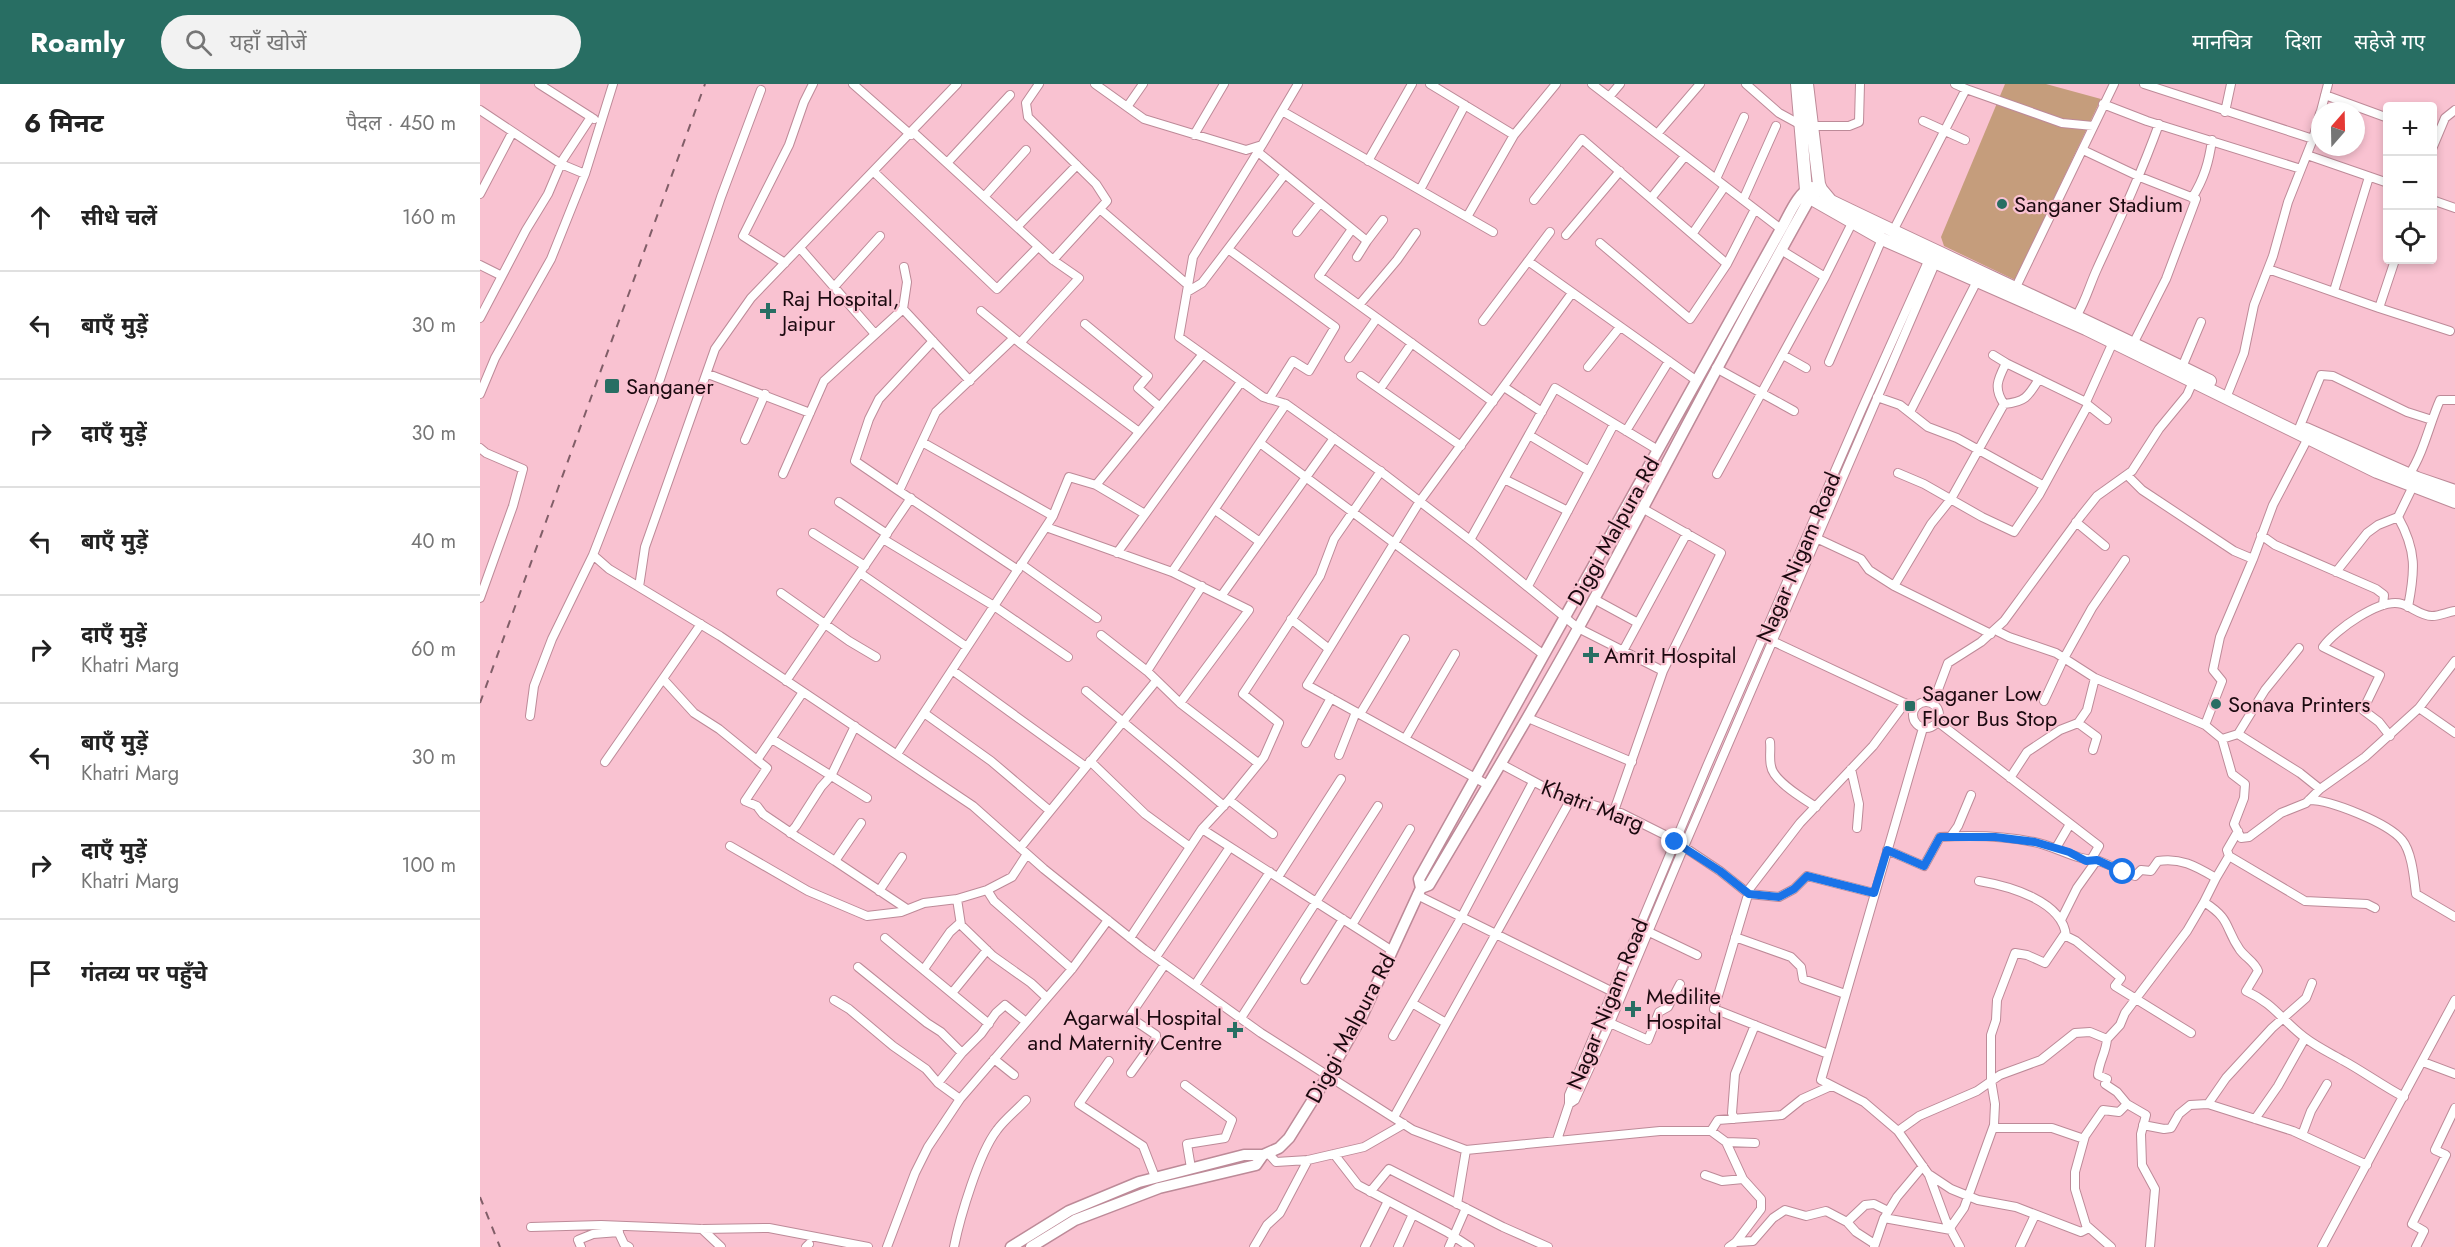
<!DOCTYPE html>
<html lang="hi">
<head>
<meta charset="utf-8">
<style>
  body { margin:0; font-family:Jost,"Noto Sans Devanagari",sans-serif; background:#f2f2f2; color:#222 }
  .controls { position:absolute; right:18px; top:18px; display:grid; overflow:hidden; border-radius:6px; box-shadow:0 3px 9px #0003 }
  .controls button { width:54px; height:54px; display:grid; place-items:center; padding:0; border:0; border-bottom:2px solid #e0e0e0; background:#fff; color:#222; font:30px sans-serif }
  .compass { position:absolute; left:1831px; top:18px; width:54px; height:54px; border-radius:50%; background:#fff; box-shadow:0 3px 9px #0003; rotate:20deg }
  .stop { position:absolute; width:18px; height:18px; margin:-14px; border:4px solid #1a73e8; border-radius:50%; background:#fff }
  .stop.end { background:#1a73e8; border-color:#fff; box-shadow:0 2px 6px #0008 }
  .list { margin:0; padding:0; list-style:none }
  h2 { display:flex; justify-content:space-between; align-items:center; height:78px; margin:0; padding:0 24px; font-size:26px }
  h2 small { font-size:20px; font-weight:400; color:#767676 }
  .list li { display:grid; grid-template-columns:39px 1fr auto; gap:18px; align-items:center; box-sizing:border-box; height:108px; padding:0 24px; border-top:2px solid #e0e0e0 }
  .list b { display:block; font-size:22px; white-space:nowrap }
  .list p { margin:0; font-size:20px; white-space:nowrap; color:#767676 }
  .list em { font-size:20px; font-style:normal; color:#767676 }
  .icon { flex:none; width:33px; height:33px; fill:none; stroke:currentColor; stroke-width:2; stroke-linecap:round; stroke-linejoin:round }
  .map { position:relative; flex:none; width:1975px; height:1163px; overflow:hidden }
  header { display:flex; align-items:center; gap:36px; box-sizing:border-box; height:84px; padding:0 30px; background:#286e63; color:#fff }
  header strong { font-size:28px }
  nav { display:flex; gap:33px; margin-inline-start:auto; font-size:21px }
  .search { width:420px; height:54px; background:#f2f2f2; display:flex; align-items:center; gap:15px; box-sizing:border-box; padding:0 21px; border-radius:33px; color:#767676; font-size:22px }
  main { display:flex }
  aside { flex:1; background:#fff }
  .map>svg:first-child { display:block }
</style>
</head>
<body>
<header>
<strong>Roamly</strong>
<div class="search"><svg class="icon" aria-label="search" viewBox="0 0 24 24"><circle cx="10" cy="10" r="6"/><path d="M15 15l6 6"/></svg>यहाँ खोजें</div>
<nav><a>मानचित्र</a><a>दिशा</a><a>सहेजे गए</a></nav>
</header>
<main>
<aside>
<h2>6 मिनट<small>पैदल · 450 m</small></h2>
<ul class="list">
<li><svg class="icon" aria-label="ahead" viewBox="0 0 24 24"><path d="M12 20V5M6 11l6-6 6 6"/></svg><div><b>सीधे चलें</b></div><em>160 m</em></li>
<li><svg class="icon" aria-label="left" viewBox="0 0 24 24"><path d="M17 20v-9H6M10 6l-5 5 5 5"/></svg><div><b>बाएँ मुड़ें</b></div><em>30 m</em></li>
<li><svg class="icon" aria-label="right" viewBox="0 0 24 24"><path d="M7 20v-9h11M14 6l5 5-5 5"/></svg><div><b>दाएँ मुड़ें</b></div><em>30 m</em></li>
<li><svg class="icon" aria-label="left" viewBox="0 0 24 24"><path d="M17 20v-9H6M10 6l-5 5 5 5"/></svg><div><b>बाएँ मुड़ें</b></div><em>40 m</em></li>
<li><svg class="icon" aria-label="right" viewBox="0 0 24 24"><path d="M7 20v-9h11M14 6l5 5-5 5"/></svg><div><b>दाएँ मुड़ें</b><p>Khatri Marg</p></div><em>60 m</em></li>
<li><svg class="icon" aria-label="left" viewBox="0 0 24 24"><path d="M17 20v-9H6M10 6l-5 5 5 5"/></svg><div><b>बाएँ मुड़ें</b><p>Khatri Marg</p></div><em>30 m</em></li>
<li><svg class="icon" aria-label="right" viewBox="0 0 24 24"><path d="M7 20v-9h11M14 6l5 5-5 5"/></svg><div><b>दाएँ मुड़ें</b><p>Khatri Marg</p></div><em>100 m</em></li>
<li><svg class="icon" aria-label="arrive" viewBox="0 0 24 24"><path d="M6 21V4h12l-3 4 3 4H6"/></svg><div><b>गंतव्य पर पहुँचे</b></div></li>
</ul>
</aside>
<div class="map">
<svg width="1975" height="1163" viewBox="0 0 1975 1163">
  <rect width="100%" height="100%" fill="#f9c2d1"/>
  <path fill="#c59d7c" d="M1525 0H1566L1621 15 1535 196 1464 162 1461 153Z"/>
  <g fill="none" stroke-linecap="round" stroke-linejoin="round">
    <g stroke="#bd8a98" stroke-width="10">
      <path id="minor" d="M59 0 114 35
        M373 0 431 51
        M477 0 271 214 235 265 165 463 159 503 240 552 493 722 564 785 664 865 781 949 933 1046 986 1066 1180 1047H1231L1238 1036 1302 1031 1322 1015 1351 1002
        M559 0 546 19 548 33 616 100 627 117 573 176
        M615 0 664 35 766 66 782 61 818 0
        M950 0 1034 51
        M1112 0 1301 145
        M1266 0 1299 29 1321 41
        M1475 0 1486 5
        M1664 0 1833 55
        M1845 11 1908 34
        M1129 13 1140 0
        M1623 20 1667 37 1821 85
        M647 23 663 0
        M0 26 81 80 105 90
        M802 27 1013 148
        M1841 27 1848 0
        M1745 28 1751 0
        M1443 37 1485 56
        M1332 42H1369L1379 38 1380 0
        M433 48 573 176 599 194 540 259 534 254 456 328 419 407 538 486
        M1177 50 1220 0
        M714 51 744 0
        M782 61 713 173 699 253 783 313 806 320 904 390 994 459 1098 544 1183 587
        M1952 65 1965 34 1975 26
        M1603 66 1660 93 1716 115 1686 195 1652 262
        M778 68 887 157 903 136
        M1827 71 1908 99
        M888 77 932 0
        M467 79 530 11
        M394 88 517 205 558 163
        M1236 95 1264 33
        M940 106 985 21
        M0 110 32 49
        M504 113 546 66
        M1172 113 1205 72
        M1712 114C1724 95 1729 78 1732 56
        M1054 116 1102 55 1247 180
        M1263 116 1296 42
        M1952 116 1975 124
        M621 126 708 201
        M987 133 1034 51 1076 0
        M537 143 597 81
        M872 145 839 192 1013 318
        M1413 147 1486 5 1582 39 1613 42
        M817 148 840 119
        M1213 149 1245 102
        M1086 151 1140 87
        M1120 159 1210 235 1247 180 1275 125
        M320 164 395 250
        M748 165 855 243 829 287 813 277 789 315
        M877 173 887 157
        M1915 176 1899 224 1970 247
        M1048 177 1217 297
        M305 179 263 152 309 61 324 18 333 0
        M0 181 22 192
        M1788 185 1899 224
        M1345 193 1372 139
        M354 203 400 152
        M1536 203 1634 0
        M1854 207 1889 93
        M707 208 722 199 805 90
        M879 221 917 176 936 149
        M423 225 490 297
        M501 227 534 254
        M1597 231C1606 216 1610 200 1617 185 1639 137 1661 90 1679 40
        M0 234 46 146 68 110 82 77 111 33
        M1003 237 1070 148
        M605 240 668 292 658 304 680 323
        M540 259 659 348
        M1303 271 1326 284
        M1513 271 1526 279
        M869 274 897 234
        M1349 278 1402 155
        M1108 283 1140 243
        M1236 284 1314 327
        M1700 288 1721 238
        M228 290 330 329
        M881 292 981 362
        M1024 303 1062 328
        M900 305 932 259
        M0 310 15 274 71 175 105 90 133 0
        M1397 313 1420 321 1448 343 1477 354 1564 402
        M1746 314 1764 269 1774 221 1793 172 1808 118 1833 55 1840 29
        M1524 320C1545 318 1548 313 1559 295
        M1608 321 1627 336
        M1430 328 1497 197
        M1820 342 1841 291 1853 292 1927 328 1952 336
        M1146 347 1189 277
        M1049 351 1109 387
        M265 356 285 310
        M442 358 573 432
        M780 359 1064 571
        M0 364 6 369 43 385 33 422 0 514
        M1418 389 1444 400 1502 433 1534 448 1559 411 1608 321 1606 318 1633 258
        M303 390 344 297 423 225 427 198 424 183
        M1237 390 1345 193 1301 166
        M1929 391C1944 368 1949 341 1960 316H1975
        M1024 395 1088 427
        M616 401 723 270
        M419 407 375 377 389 335 399 315 453 257
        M359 418 407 450
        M735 426 780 458
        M1918 433C1937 467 1935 487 1928 523
        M1596 438 1625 462
        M566 443 692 488 769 526 700 619
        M333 449 385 482
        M1781 451 1795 461 1896 505 1904 511 1903 521
        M1336 454 1381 475 1389 486 1414 502 1451 440 1471 415 1524 320C1513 304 1518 295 1526 279L1606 318
        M403 455 514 522 588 573
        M990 456 1075 304 1178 366
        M637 469 761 298
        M1773 475 1793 421 1828 354
        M541 480 617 534
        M692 488 806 320
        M1856 488 1887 449 1898 441 1918 433 1934 400
        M380 489 487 563
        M1048 502 1134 340
        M1414 502 1511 550
        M159 503 129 485 113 471 173 316 241 113 281 6
        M301 509 369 557 396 573
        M742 511 854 354
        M1114 515 1158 539
        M811 535 849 565
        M1515 546 1529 553 1576 569 1615 594 1725 641 1742 597 1733 586 1740 553 1773 475 1754 467 1662 406 1647 391
        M621 551 667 587 700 619 778 679
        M1290 556 1435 624
        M1819 564 1785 606 1758 650 1820 689 1840 705
        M1143 567 1207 449
        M472 586 606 683
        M667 587 722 502
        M184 596 214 629 239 645 277 676 323 608
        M306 597 431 414
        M606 607 744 722
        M1564 617 1583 576 1612 524 1645 476
        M1433 631a13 13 0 1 1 26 0a13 13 0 1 1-26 0Z
        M1453 619 1468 579 1501 558 1524 537 1601 432 1617 412 1652 387 1679 345 1707 311 1715 293
        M1939 624 1975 649
        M444 629 511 677 570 727
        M880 630 925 555
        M50 632 54 602 72 555 113 471
        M1048 634 1152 678
        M1458 638 1619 762 1612 774 1655 792 1661 786 1671 787 1678 777C1701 773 1717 783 1736 794L1724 818C1752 836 1744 843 1760 866 1766 874 1775 878 1778 887L1766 907C1793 919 1802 936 1824 953 1837 963 1850 969 1864 977 1884 988 1903 1002 1924 1013
        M1598 639 1617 653 1613 666
        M1725 641 1742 655
        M1443 644 1341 996 1384 1018 1418 1047 1449 1091 1466 1137 1480 1163
        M1758 650 1742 655 1752 690 1765 700 1764 714 1754 740 1761 754 1769 753 1801 729 1826 719 1840 705 1885 673 1939 624 1975 577
        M1910 652 1899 638 1883 626 1900 591 1843 563C1855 546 1901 513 1922 520 1932 523 1941 532 1952 532 1959 532 1968 528 1975 527
        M292 655 387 714
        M925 655 975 570
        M1290 658C1291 666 1289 674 1291 682 1293 697 1324 715 1336 723
        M826 659 851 614
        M417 670 573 432 589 393 616 401 665 430
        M859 671 876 628
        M277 676 287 684 265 717 277 722 283 730 317 753 355 777 427 825
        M610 677 665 730 710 763
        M125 678 221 540
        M1021 680 1079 711 1141 729 1189 753 1240 787 1269 810 1299 813 1314 805 1327 792 1394 809
        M1371 685 1379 720 1377 744
        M1530 694 1547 668 1580 646 1598 639 1607 626 1615 594
        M1008 701 827 601 940 417 1092 209
        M749 716 793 750
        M1829 716C1851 716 1908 739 1922 756 1932 768 1934 794 1936 810L1975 833
        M1134 727 1183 587 1241 469 1162 424
        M722 745 911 866
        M1758 747 1747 766 1749 772 1825 817 1887 820 1895 824
        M310 749 316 742 341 703 351 692 375 642
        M1471 752 1478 742 1491 711
        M250 762 328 807 387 832 421 828 444 819 477 815 507 806 532 793 547 770
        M540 764 676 597
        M1576 764 1590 740
        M1407 766 1444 782 1460 753C1490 751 1524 752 1554 758 1575 762 1598 777 1617 776
        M355 777 381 739
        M798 793 861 695
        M1736 794 1749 772
        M1499 797C1529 802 1583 817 1586 852
        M507 806 514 817 592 885
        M399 807 422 773
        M937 811 1131 907
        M477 815 481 841 513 872 551 899 566 913
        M1581 836 1597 804 1617 776
        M872 841 930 745
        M1169 848 1217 871
        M1255 853 1311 873 1321 883 1323 895 1365 910
        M405 854 509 940
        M650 854 722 745 749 716 784 673 799 639 763 610 840 492 854 455 901 387
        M676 873 750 763
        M378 883 447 939 461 948 482 969
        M444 885 470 848 480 839
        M825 896 863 835
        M715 901 790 788
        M472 909 507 866
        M354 916 369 925 413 962 446 985 458 999 480 1015
        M932 919 966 939
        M761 934 898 722
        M1130 939 1168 956 1179 928 1188 923 1200 900
        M913 952 981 834 1053 698
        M1627 955 1640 941 1645 929 1707 847 1724 818
        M1348 970 1234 925 1270 804 1320 739 1393 662 1425 619
        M514 975 534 991
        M629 977 599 1020 663 1062 675 1093
        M1943 978 1975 990
        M651 989 676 954V951L651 934V930L685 880
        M458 999 482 969 501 950 516 929 525 921 546 938
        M705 1001 752 1036 745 1054 707 1060 711 1084
        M1089 1020 1095 1016 1130 939 1200 772 1457 175
        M1728 1020 1746 994 1792 944 1826 914 1832 899
        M914 1033 1091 715
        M1254 1035 1252 1029 1255 990 1275 941
        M1775 1035 1798 1002 1825 954
        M1663 1041 1684 1045 1691 1044 1699 1030 1710 1021 1728 1020 1813 1047 1887 1081
        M1513 1044H1572L1604 1055
        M1231 1047 1246 1058 1275 1059
        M1418 1047 1439 1032 1497 1007 1520 991 1561 976 1595 949 1610 948 1627 955C1626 969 1619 977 1618 991L1627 995 1625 1000 1637 1008 1647 1020
        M1822 1051 1831 1027 1847 1000
        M1077 1056 1089 1020V1011L1227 682 1381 327 1450 173
        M1246 1058 1263 1095 1281 1115V1125L1256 1158 1249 1163
        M788 1069 796 1078 828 1076 884 1063 924 1040
        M854 1070 878 1101 967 1148 990 1163
        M1225 1091 1242 1097 1263 1095
        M1450 1091 1471 1105 1498 1116 1536 1123 1601 1148 1609 1144
        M890 1108 909 1085 1023 1143 1068 1163
        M977 1120 986 1066
        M1406 1131 1417 1113 1443 1082
        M1367 1138 1376 1148 1393 1159
        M51 1143 121 1141 222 1145 289 1144 388 1163
        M1470 1144 1484 1124 1514 1041 1515 1020 1511 996V951L1516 936 1517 916 1535 869 1547 871 1565 879 1584 851 1596 857 1641 894 1635 902 1711 949
        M137 1145 144 1160 149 1163
        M222 1145 241 1163
        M1256 1158 1273 1157 1293 1134 1305 1126 1326 1132 1346 1127 1367 1138 1385 1121 1394 1120 1408 1127
        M101 1163 98 1156 113 1150 139 1148
        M326 1163 329 1160
        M407 1163 435 1089 448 1063 480 1015 592 885 628 836
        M474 1163C480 1133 499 1069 517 1046 525 1035 537 1026 546 1016
        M774 1163 787 1141 800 1129 828 1076
        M885 1163 908 1117
        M918 1163 933 1130
        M969 1163 986 1124
        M1394 1163 1404 1134 1471 1146
        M1540 1163 1555 1131
        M1631 1163 1606 1141 1595 1105V1088L1605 1052 1623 1026 1639 1028 1647 1020 1666 1031 1661 1050 1662 1081 1675 1105 1670 1163
        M1842 1163 1975 916
        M1936 1163 1944 1147 1932 1140 1966 1071 1955 1066 1975 1024"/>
    </g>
    <g stroke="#bd8a98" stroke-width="13">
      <path id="major" d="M941 804 939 795 1301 145C1309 132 1317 109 1332 103
        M531 1163 589 1127 659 1098 764 1071H783L799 1064 809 1054 849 990 883 930 941 804 949 801C1002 711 1056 622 1106 530 1181 392 1253 251 1330 114L1341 105
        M551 1163 595 1136 679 1104 776 1081 783 1071"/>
    </g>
    <g stroke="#bd8a98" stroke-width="14">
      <path id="highway" d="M1317 0 1326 106 1330 114 1402 155 1606 245 1897 388 1975 418
        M1327 0 1339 100 1341 105 1351 117C1477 178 1605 235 1730 297
        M1826 345 1937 394 1975 407"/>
    </g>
    <use href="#minor" stroke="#fff" stroke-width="8"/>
    <use href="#major" stroke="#fff" stroke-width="10"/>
    <use href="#highway" stroke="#fff" stroke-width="12"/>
    <path stroke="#815e68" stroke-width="2" stroke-dasharray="8 8" stroke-linecap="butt" d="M0 619 225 0
      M0 1113 20 1163"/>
  </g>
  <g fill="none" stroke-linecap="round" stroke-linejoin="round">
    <path stroke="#1a73e8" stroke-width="8" d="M1195 758 1240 787 1269 810 1299 813 1314 805 1327 792 1394 809 1407 766 1444 782 1460 753H1515L1555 758 1589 768 1606 777 1617 776 1643 788"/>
  </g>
  <g fill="#286e63" stroke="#f9c2d1" stroke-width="2">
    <circle cx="1522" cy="120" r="6"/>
    <path d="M285 218h6v6h6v6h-6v6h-6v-6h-6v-6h6z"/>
    <rect x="124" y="294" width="16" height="16" rx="3"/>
    <path d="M1108 562h6v6h6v6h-6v6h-6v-6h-6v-6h6z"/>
    <circle cx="1736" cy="620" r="6"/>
    <rect x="1424" y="616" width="12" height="12" rx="3"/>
    <path d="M1150 916h6v6h6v6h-6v6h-6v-6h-6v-6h6z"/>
    <path d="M752 937h6v6h6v6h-6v6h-6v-6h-6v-6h6z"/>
  </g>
  <g text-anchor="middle" stroke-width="4.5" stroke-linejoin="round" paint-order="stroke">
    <g font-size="22" fill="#1b090f" stroke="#f9c2d1" text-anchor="start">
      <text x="1534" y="128">Sanganer Stadium</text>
      <text x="302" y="222">Raj Hospital,<tspan x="302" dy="25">Jaipur</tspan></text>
      <text x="146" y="310">Sanganer</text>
      <text x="1124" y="579">Amrit Hospital</text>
      <text x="1442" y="617">Saganer Low<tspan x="1442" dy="25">Floor Bus Stop</tspan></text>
      <text x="1748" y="628">Sonava Printers</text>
      <text x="1166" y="920">Medilite<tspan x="1166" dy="25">Hospital</tspan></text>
      <text x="742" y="941" text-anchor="end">Agarwal Hospital<tspan x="742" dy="25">and Maternity Centre</tspan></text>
    </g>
    <g font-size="22" fill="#1b090f" stroke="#f9c2d1">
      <text transform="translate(1133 447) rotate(-61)" y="8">Diggi Malpura Rd</text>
      <text transform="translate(1318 473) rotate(-67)" y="8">Nagar Nigam Road</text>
      <text transform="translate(1113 721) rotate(21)" y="8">Khatri Marg</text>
      <text transform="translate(1127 920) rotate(-68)" y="8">Nagar Nigam Road</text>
      <text transform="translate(870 944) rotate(-62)" y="8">Diggi Malpura Rd</text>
    </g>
  </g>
</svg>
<div class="controls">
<button>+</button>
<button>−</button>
<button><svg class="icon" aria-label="locate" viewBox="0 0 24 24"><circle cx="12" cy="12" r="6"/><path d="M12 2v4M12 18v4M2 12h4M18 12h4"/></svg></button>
</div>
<svg class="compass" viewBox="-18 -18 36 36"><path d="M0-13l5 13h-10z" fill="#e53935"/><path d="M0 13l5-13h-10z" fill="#767676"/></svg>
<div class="stop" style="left:1643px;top:788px"></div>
<div class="stop end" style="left:1195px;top:758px"></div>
</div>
</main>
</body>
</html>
